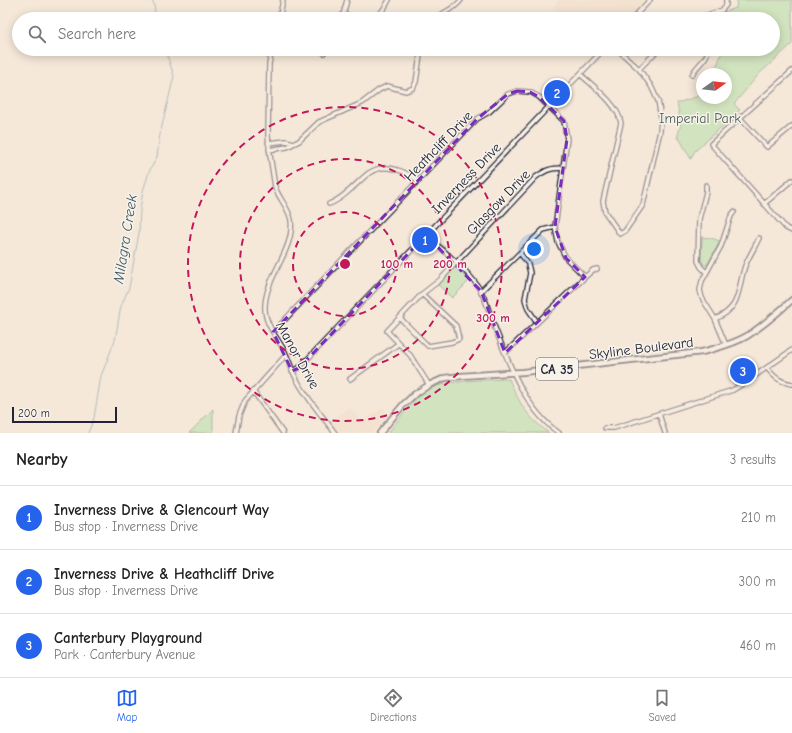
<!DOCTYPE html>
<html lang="en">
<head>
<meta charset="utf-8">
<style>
  body { margin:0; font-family:"Comic Neue",sans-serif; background:#f6f6f6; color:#222 }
  .compass { position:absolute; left:696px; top:68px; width:36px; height:36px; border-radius:50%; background:#fff; box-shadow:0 2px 10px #0003; rotate:75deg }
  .scale { position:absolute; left:12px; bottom:10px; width:105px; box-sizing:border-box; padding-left:4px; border:2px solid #22223b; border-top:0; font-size:11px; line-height:14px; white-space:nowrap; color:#22223b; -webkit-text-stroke:3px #f7f3e8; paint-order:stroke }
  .you { position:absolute; left:534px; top:249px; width:14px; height:14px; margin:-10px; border:3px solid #fff; border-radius:50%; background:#1a73e8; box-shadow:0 0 0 6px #1a73e833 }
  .badge { display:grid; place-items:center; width:26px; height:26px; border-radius:50%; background:#2563eb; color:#fff; font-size:13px; font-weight:700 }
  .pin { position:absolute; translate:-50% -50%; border:2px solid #fff; box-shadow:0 1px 4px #0006 }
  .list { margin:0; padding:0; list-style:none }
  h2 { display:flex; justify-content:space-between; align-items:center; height:52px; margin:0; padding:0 16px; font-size:17px }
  h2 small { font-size:13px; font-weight:400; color:#767676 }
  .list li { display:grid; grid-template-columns:26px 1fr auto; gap:12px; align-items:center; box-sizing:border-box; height:64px; padding:0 16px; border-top:1px solid #e0e0e0 }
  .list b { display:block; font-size:15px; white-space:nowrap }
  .list p { margin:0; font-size:13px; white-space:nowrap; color:#767676 }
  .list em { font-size:13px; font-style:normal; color:#767676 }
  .icon { flex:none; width:22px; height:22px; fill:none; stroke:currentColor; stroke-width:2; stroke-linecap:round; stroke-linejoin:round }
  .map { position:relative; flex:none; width:792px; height:433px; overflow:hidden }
  .search { position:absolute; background:#fff; box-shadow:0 2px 10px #0003; left:12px; right:12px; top:12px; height:44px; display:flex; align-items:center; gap:10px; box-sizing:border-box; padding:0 14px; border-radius:22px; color:#767676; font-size:15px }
  .sheet { height:244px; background:#fff }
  nav { display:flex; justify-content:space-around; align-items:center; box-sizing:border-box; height:56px; border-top:1px solid #e0e0e0; background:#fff; font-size:11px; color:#767676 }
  nav a { display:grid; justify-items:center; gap:2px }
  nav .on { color:#2563eb }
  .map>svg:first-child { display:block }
</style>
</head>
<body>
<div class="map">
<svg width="792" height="433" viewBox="0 0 792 433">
  <rect width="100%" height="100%" fill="#f5e8d9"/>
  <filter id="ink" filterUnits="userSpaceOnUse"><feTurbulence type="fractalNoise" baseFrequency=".025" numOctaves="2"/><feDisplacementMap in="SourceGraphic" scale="8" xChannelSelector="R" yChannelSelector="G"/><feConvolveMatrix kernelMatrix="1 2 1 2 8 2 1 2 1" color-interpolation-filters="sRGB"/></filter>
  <g filter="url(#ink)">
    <path fill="#f2dbc7" d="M559 0H645L627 19H566L553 7Z
      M350 407 362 422 383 407 388 414 373 433H340L331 421Z"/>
    <path fill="#a6dda0" stroke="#64806e" d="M737 0H792V44L759 74 734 104 740 110 694 152 691 159 679 138H677L681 124 677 103 702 95V98H726V74H711L718 63 723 49H773V19H724L722 13 736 8Z
      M702 237 711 238 720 241 707 265H704L701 260Z
      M456 267 469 281 452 298 438 285Z
      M740 364 749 376 735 385 730 375Z
      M509 379C520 404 527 417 549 433H388C398 421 408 406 419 395 436 379 487 380 509 379Z
      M213 409V433H189Z"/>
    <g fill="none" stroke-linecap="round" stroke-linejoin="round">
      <path stroke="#59899a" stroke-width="1" d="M152 0 154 4 156 19
        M88 433 94 418 101 376 115 340 121 306 129 288 139 233 140 209 143 191 149 172 157 157 160 134 174 76 165 49"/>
      <g stroke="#22223b" stroke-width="6">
        <path id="minor" d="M344 14 360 19
          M256 18 259 19
          M279 19 283 0
          M342 19 347 0
          M374 19C381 14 385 8 389 0
          M436 19C444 11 455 9 461 0
          M632 19 650 0
          M696 19 722 10 726 5V0
          M272 49 269 64 268 136 270 155 275 187C279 199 289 208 291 220 295 249 266 276 265 306 264 323 276 336 284 350 289 359 291 369 296 378 306 398 322 415 335 433
          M324 53 327 49
          M639 69 659 49
          M792 71 711 144 786 228 792 231
          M580 74C594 87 618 104 621 123L603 201 605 212 620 234 625 231 643 205 660 131 661 118 658 101 651 86 639 69 617 49
          M692 75C696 65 708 60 708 49
          M740 118 767 147 792 126
          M268 143 286 141 294 143
          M269 150 287 147 299 141 319 122 362 103 379 90 387 86 406 91 413 88 416 82 421 49
          M706 185V192L699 219 698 261 701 267 706 272
          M329 204C338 201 343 196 350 190 356 185 362 178 369 173 385 162 405 171 419 181
          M764 204 792 180
          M426 235C443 251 471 272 481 292 487 301 489 313 493 323 508 361 524 409 559 433
          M520 253 528 264 530 273 525 299 528 309 537 322
          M481 291 543 230 555 227
          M400 318 428 346 452 342 459 339 456 326 422 294
          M715 319C742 308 737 289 745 266 749 256 755 247 759 238
          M273 332 477 119 489 112 508 94 517 91 530 92 539 97 564 121 567 139 555 227 558 242 566 258 585 277
          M726 345 715 319 702 298 700 290 702 281 721 246 731 216 734 212
          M505 353 585 277 593 270 597 269
          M767 368C774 377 780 382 792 384
          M292 371 299 368 604 49
          M350 379 398 344
          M429 385 410 355 387 331 422 294 440 280 536 177C546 170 550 168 563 168
          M253 391 283 433
          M659 414 665 433
          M605 428H614L733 390 746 382 792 350
          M236 433 239 416 245 401 286 355"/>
      </g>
      <g stroke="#22223b" stroke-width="8">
        <path id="major" d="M380 433 403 405 415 394 429 385 445 378 461 376 523 372 702 352C718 348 733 344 747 336 763 326 778 312 792 300"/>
      </g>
      <use href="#minor" stroke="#f7f3e8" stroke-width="3.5"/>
      <use href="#major" stroke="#f7f3e8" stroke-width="4.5"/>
    </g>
  </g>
  <path d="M0 0H792V433H0ZM517 91 530 92 539 97 564 121 567 139 555 227 566 258 585 277 505 353 481 291 426 235 299 368 292 371 273 332 477 119 508 94Z" fill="#f5e8d9" fill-opacity=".55" fill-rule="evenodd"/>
  <path fill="none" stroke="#7b2cbf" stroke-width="3" stroke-dasharray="8 5" stroke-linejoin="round" d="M517 91 530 92 539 97 564 121 567 139 555 227 566 258 585 277 505 353 481 291 426 235 299 368 292 371 273 332 477 119 508 94Z"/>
  <g fill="none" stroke="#c2185b" stroke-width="2" stroke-dasharray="7 5">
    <circle cx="345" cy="264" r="52"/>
    <circle cx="345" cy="264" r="105"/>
    <circle cx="345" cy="264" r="157"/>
  </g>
  <g text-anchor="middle" stroke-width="3" stroke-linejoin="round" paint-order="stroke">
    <rect fill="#f7f3e8" stroke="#62616f" stroke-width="1" x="536" y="358" width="42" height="22" rx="3"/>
    <g font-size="13" font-weight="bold" fill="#22223b">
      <text x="557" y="374">CA 35</text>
    </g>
    <g font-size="14" fill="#4a5a59" stroke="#f7f3e8">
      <text x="700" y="123">Imperial Park</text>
    </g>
    <g font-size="14" fill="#22223b" stroke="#f7f3e8">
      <text transform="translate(438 146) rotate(-46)" y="5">Heathcliff Drive</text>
      <text transform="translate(466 178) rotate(-46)" y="5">Inverness Drive</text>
      <text transform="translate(498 202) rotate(-46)" y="5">Glasgow Drive</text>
      <text transform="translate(641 348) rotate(-7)" y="5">Skyline Boulevard</text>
      <text transform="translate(298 355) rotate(61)" y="5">Manor Drive</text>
    </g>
    <g font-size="15" font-style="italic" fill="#3e566a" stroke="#f7f3e8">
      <text transform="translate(125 239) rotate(-81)" y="5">Milagra Creek</text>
    </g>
  </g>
  <circle cx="345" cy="264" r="6" fill="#c2185b" stroke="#f7f3e8" stroke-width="2"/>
  <g font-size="12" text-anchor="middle" font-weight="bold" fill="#c2185b" stroke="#f7f3e8" stroke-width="3" stroke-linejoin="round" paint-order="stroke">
    <text x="397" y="268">100 m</text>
    <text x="450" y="268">200 m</text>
    <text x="493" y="322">300 m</text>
  </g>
</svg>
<svg class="compass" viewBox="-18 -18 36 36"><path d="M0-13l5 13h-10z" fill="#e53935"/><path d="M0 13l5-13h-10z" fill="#767676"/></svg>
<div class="scale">200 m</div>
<div class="you"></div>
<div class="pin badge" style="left:425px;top:240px">1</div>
<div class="pin badge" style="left:557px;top:93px">2</div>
<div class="pin badge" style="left:743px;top:371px">3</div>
<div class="search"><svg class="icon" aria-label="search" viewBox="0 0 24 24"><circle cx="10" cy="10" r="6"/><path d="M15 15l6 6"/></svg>Search here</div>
</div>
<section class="sheet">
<h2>Nearby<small>3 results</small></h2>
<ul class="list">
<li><span class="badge">1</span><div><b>Inverness Drive &amp; Glencourt Way</b><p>Bus stop · Inverness Drive</p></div><em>210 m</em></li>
<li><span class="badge">2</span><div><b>Inverness Drive &amp; Heathcliff Drive</b><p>Bus stop · Inverness Drive</p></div><em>300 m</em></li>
<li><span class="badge">3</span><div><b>Canterbury Playground</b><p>Park · Canterbury Avenue</p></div><em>460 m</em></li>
</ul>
</section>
<nav>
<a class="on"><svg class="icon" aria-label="map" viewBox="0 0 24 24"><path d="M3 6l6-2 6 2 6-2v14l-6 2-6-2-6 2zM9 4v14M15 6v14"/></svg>Map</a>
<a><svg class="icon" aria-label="directions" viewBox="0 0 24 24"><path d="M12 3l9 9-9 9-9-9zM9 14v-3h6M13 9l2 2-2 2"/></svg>Directions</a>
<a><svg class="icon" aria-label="saved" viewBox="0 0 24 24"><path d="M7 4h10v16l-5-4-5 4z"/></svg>Saved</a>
</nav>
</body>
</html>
